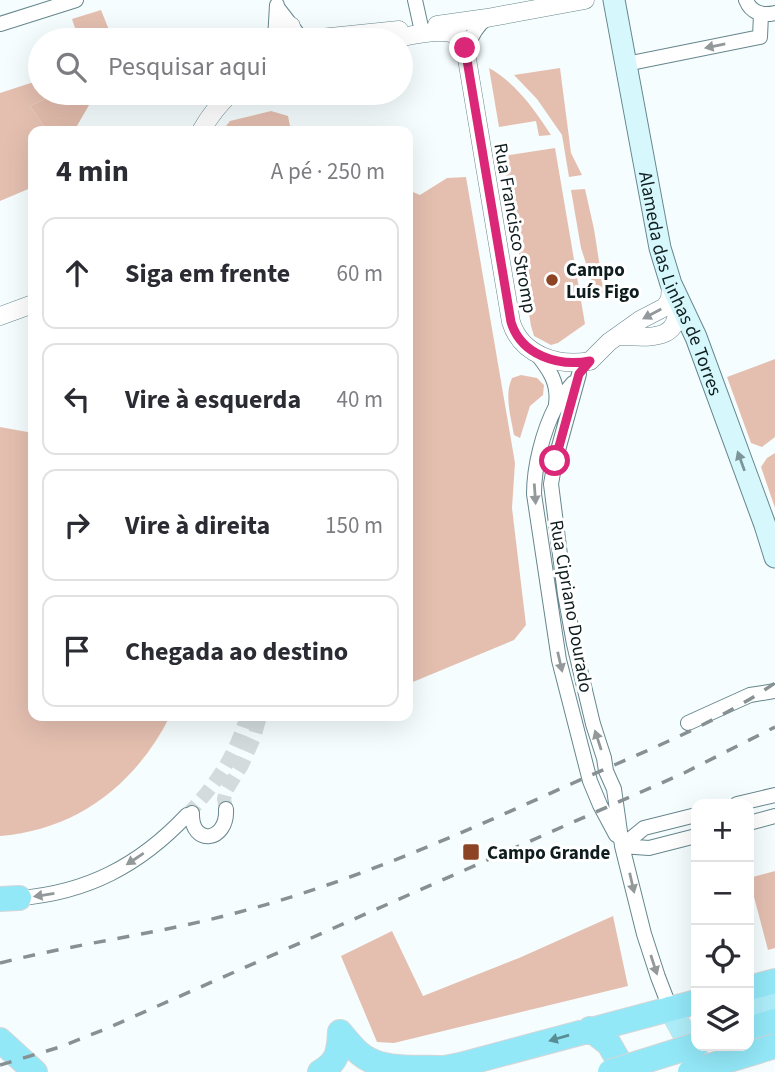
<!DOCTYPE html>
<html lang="pt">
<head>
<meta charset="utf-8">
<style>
  body { margin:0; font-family:"Source Sans 3",sans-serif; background:#f2f2f3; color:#2b2b33 }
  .controls { position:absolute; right:21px; bottom:21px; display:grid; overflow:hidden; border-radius:14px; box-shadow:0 7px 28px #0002 }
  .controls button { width:63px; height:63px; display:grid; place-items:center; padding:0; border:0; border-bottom:2px solid #e1e1e2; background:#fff; color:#2b2b33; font:35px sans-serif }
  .stop { position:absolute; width:21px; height:21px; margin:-16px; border:5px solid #db2777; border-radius:50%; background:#fff }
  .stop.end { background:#db2777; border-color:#fff; box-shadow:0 2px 7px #0008 }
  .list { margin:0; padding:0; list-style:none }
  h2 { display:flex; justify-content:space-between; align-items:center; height:91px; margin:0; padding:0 28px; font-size:30px }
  h2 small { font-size:23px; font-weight:400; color:#7c7c81 }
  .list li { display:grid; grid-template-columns:46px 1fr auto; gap:21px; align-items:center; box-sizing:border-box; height:112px; margin:0 14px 14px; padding:0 14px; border:2px solid #e1e1e2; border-radius:14px }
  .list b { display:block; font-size:26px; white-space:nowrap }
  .list em { font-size:23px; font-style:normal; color:#7c7c81 }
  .icon { flex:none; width:38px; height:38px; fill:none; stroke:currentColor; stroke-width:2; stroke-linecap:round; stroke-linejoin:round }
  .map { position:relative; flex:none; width:775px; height:1072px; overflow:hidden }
  .search { position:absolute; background:#fff; box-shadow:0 7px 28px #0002; left:28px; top:28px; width:385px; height:77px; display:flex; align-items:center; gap:18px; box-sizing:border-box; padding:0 24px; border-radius:38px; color:#7c7c81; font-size:26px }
  .panel { position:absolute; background:#fff; box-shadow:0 7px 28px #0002; left:28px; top:126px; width:385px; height:595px; border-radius:14px }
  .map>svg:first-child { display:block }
</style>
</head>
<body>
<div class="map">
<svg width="775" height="1072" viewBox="0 0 775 1072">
  <rect width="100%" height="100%" fill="#f6fdfe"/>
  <path fill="#e4bfb0" d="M101 10 113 40H79L72 19Z
    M489 68C516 83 534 109 551 135L539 136 536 121 499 127Z
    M560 68 571 153 582 175 569 177 562 135 537 99 514 75Z
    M40 80V93H59L30 106 47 131H33V187L0 201V93Z
    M271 111 288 116 291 131H222L230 121Z
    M555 148 585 324 558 343 551 345 534 336 531 326 503 156Z
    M466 177 515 463 512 508 526 625 514 640 408 684V190L420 195 447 178Z
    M585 189 594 229 604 293 596 294 581 248 571 190Z
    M775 359V437L762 447 751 443 727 377Z
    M521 375 537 378 544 385 543 395 530 406 520 438 514 435C511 417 504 395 512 378Z
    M0 427 33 433V716H170C136 784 77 830 0 836Z
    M775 453V508L761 467 767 458Z
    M775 871V948L768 950 749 878Z
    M613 916 628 986 394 1043 377 1042 341 956 392 931 423 996 519 958Z"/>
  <path fill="#e2bcac" d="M59 93H96L74 131H47L30 106Z"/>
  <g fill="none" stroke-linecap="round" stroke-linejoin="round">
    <path stroke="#d3dbdd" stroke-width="14" stroke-dasharray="14 7" stroke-linecap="butt" d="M226 809 224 799 226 791 242 765 254 738 260 716
      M187 815C217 783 234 758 247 716"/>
    <g stroke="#66878d" stroke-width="16">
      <path id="minor" d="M415 0 421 27
        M746 0C751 13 762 16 775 13
        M277 7 297 33
        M0 24 76 0
        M275 40 277 5
        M466 49C472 36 476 26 487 18
        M626 64 760 37 761 14
        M536 353C549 369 559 383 556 404
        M579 374 555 461 551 484 565 594 574 644 593 724 604 758 606 771 614 789 622 846 644 934 658 977 670 1008
        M573 383C567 390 560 398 556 406 543 431 534 466 534 494L559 660 590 781 600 805 616 835
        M688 723 750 695 775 691
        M737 804 775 795
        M192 813C191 847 228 842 226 809
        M749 823 775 816
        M622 846 644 828 696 815
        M622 846 649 848 696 836
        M19 898C87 893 140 865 187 815"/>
    </g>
    <g stroke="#66878d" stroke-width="19">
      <path id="tertiary" d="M437 25 487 18 585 0
        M291 26 292 40
        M301 40 399 30
        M387 40C407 37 452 23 464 41L511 322C521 355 558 367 590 361L609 342 640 320 665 307 670 299 671 284
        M201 131C209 117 219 104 231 93
        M0 316 33 304
        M618 336C650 337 684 343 676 298"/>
    </g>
    <g stroke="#66878d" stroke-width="23">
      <g id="secondary">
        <path id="s1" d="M614 0 660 248 671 284 696 337 765 525 775 557"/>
      </g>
    </g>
    <g stroke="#d4d6d7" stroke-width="24">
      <path id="primary" d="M670 1008 699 1061
        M749 1012 755 1007 775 1001"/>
    </g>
    <g stroke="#d4d6d7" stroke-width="26">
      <path id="trunk" d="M0 899 19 898
        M749 988 775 981
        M590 1029 609 1044 625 1072
        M749 1029 775 1021
        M340 1032C347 1040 354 1050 363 1056 384 1071 416 1067 440 1068
        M0 1040 35 1072
        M320 1072C338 1062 339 1051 340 1032
        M424 1072 460 1065 696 1002"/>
    </g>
    <use href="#minor" stroke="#fff" stroke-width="14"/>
    <use href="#tertiary" stroke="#fff" stroke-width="18"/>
    <use href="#secondary" stroke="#d6f7fc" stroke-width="21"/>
    <use href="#primary" stroke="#aeeefa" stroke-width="23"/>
    <use href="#trunk" stroke="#93e8f8" stroke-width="24"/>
    <path stroke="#879193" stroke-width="3.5" stroke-dasharray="12 12" stroke-linecap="butt" d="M0 963C74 944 150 935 224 916 344 886 458 835 571 784 640 753 712 726 775 683
      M0 1065 60 1047 108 1028 684 773 775 727"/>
    <g stroke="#d4d6d7" stroke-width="26" stroke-linecap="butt">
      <path id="trunk-bridge" d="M610 1072 696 1045
        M690 1072 775 1046"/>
    </g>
    <use href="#trunk-bridge" stroke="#93e8f8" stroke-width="24"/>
  </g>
  <defs><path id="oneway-solid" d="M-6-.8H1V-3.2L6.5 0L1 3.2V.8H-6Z" transform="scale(1.75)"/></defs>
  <g fill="#93999a">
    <use href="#oneway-solid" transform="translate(715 46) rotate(169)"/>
    <use href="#oneway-solid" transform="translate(652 314) rotate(152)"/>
    <use href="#oneway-solid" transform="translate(535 494) rotate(86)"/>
    <use href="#oneway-solid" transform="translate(560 662) rotate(77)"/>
    <use href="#oneway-solid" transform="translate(598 740) rotate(-108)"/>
    <use href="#oneway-solid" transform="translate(135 859) rotate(146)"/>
    <use href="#oneway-solid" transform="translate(632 883) rotate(77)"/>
    <use href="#oneway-solid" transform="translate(44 895) rotate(171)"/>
    <use href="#oneway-solid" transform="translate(654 965) rotate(72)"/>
  </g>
  <use fill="#7c9599" href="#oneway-solid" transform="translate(741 461) rotate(-110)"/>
  <use fill="#588d96" href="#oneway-solid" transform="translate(559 1038) rotate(164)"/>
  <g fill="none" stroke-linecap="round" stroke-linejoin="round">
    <path stroke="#db2777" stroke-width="9" d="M465 48 511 322C521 355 558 367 590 361L579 374 555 461"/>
  </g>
  <g fill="#8c4424" stroke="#fff" stroke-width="2.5">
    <circle cx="552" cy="280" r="7"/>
    <rect x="462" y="843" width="18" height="18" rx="3.5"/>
  </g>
  <g text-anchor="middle" stroke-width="6" stroke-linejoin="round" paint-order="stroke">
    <g font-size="19" fill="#0f1d1f" stroke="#fff">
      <text transform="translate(516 228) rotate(80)" y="7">Rua Francisco Stromp</text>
      <text dy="7" stroke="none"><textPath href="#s1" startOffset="292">Alameda das Linhas de Torres</textPath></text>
      <text transform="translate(572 606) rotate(80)" y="7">Rua Cipriano Dourado</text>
    </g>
    <g font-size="19" font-weight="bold" fill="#0f1d1f" stroke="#fff" text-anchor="start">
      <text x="566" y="276">Campo<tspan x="566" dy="22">Luís Figo</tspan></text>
      <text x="487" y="859">Campo Grande</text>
    </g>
  </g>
</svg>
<div class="controls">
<button>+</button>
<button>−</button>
<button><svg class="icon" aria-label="locate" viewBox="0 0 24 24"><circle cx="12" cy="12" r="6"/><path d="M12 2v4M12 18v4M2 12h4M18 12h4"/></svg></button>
<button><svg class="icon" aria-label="layers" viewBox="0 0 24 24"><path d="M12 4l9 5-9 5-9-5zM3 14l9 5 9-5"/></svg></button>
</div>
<div class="stop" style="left:555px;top:461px"></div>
<div class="stop end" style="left:465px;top:48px"></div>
<div class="search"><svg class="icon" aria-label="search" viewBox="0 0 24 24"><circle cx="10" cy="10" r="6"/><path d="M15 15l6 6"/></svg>Pesquisar aqui</div>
<section class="panel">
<h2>4 min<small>A pé · 250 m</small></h2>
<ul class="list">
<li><svg class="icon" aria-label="ahead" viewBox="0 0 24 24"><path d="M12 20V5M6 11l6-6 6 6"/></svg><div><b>Siga em frente</b></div><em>60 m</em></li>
<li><svg class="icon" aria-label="left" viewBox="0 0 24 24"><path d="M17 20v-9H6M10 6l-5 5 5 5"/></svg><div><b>Vire à esquerda</b></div><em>40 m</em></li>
<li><svg class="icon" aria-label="right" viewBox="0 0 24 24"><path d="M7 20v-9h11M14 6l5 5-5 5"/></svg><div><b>Vire à direita</b></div><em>150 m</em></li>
<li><svg class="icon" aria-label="arrive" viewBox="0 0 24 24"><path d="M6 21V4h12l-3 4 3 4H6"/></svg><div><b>Chegada ao destino</b></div></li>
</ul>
</section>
</div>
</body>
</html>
